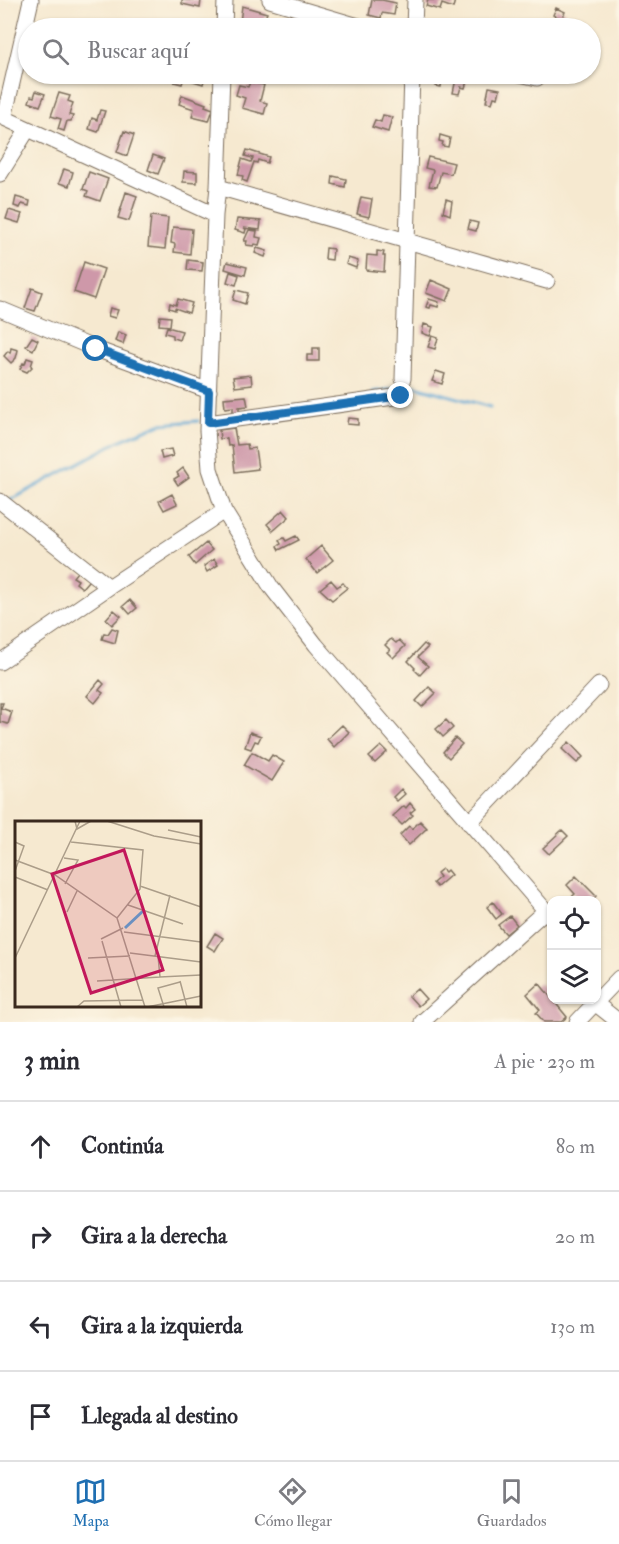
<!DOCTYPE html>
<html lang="es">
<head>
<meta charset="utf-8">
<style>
  body { margin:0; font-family:"IM FELL Double Pica",serif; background:#f7f7f7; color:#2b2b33 }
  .controls { position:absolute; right:18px; bottom:18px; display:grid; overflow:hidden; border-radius:12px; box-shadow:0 2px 4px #0004 }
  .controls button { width:54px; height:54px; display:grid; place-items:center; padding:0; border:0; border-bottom:2px solid #e1e1e2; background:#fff; color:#2b2b33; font:30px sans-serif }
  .stop { position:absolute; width:18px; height:18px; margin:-14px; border:4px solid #1f6fb2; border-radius:50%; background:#fff }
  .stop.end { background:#1f6fb2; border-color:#fff; box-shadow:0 2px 6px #0008 }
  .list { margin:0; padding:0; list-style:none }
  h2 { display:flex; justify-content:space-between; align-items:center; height:78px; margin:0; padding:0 24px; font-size:26px }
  h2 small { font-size:20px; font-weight:400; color:#7c7c81 }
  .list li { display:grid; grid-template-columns:39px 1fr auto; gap:18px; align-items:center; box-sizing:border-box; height:90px; padding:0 24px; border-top:2px solid #e1e1e2 }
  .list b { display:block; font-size:22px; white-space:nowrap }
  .list em { font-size:20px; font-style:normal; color:#7c7c81 }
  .icon { flex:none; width:33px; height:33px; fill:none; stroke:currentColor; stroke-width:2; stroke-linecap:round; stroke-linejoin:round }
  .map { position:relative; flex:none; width:619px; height:1022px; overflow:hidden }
  .search { position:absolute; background:#fff; box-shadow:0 2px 4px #0004; left:18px; right:18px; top:18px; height:66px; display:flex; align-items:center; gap:15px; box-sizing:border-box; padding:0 21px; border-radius:33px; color:#7c7c81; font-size:22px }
  .sheet { height:438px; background:#fff }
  nav { display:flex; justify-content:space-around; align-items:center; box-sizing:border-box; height:84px; border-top:2px solid #e1e1e2; background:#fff; font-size:16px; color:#7c7c81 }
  nav a { display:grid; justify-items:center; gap:3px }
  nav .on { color:#1f6fb2 }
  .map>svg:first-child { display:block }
</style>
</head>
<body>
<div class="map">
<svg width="619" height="1022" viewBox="0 0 619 1022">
  <rect width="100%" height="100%" fill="#fcf5e5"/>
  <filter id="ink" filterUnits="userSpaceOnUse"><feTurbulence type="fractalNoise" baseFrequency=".0167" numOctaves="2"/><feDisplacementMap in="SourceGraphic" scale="12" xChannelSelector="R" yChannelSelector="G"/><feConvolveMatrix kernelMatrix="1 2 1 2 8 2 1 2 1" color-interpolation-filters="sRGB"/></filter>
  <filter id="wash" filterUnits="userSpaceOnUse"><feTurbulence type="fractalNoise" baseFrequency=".008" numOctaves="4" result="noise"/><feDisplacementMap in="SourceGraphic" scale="24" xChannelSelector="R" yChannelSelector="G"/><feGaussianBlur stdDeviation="1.35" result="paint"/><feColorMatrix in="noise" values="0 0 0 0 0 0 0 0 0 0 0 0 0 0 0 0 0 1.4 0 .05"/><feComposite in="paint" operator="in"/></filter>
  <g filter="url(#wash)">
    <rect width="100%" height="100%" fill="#f6e9d0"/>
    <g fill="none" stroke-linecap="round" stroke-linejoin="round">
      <path stroke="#5ca5d3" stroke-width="3" d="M372 392 415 386 490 407
        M9 501 121 440 160 424 198 421"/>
    </g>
    <g id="blocks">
      <path fill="#ce98a9" d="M182 0H201L200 8 182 4Z
        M372 0H382L396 3 394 15 382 13 381 18 369 15Z
        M428 0H455L453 8 442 4 440 10 426 6Z
        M242 6 267 13 261 28H243L244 24 240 23Z
        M556 8 565 12 562 19 553 15Z
        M177 74H206L203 84 184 78 182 84 174 82Z
        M431 74H442L441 87 435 86V81H430Z
        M456 79 467 81 465 88 461 87 459 94 453 93Z
        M250 82 264 85 260 101 267 103 264 114 242 108 245 98 236 95 239 85 248 87Z
        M489 87 500 89 498 98 494 97 492 103 486 102Z
        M36 91 45 94 40 106 29 102 31 96 34 97Z
        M59 93 70 96 68 101 73 103 69 115 73 116 71 121H67L64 131 58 129 61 119 51 116Z
        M182 95 206 104 205 106 213 109 209 121 192 117 194 109 179 104Z
        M100 110 105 111 98 132 89 129 92 118 97 120Z
        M383 115 392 117 388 132 372 127 375 120 381 122Z
        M124 131 134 135 127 156 117 152Z
        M440 135 450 138 448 147 442 146 443 142 439 141Z
        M247 150 269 157 267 163 258 160 257 163 254 162 247 182 242 180 243 176 238 175 242 159 251 162 253 158 245 156Z
        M153 155 164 159 158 174 148 170Z
        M428 157 454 163 451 174 441 172 437 187 429 186 433 170 425 168Z
        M64 169 73 172 69 186 59 183Z
        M184 171 197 172V183L183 182Z
        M89 172 108 179 100 201 86 196 88 191 83 189Z
        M333 176 346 179 345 187 332 184Z
        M126 192 137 196 129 221 118 218Z
        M16 197 30 201 29 206 22 204 20 208 14 206Z
        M361 197 372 199 369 217 357 214Z
        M446 199 452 201 450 215 443 212Z
        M9 210 22 214 19 223 6 219Z
        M151 216 168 218 165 249 148 247Z
        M237 219 261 221 260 230 244 228 246 229 245 233 235 230Z
        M470 221 478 223 476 231 468 229Z
        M173 227 192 229 190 254 174 252 175 244 171 243Z
        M249 230 257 231 256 237 261 238 259 245 255 244 254 246 246 245 247 241H244Z
        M257 248 267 251 265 257 255 253Z
        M326 248 333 249 332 260 325 259Z
        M377 251 384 252 383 256H385L384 272 366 270 367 255 377 256Z
        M348 258 358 261 356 268 346 264Z
        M188 260 203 262 202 271 187 270Z
        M84 262 104 269 94 299 74 292Z
        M227 262 247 267 245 275 225 269Z
        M230 272 239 275 236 285 227 282Z
        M431 280 452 289 447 301 426 293Z
        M32 288 42 292 35 311 25 308Z
        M236 290 248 293 245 304 233 300Z
        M178 299 192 303 189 313 175 308V310L169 308 170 303 176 305Z
        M429 299 439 302 438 307 431 305 430 308 426 307Z
        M110 308 118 310 115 318 108 316Z
        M160 316 171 317 170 326 159 325Z
        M424 324 433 327 430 336 422 333Z
        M167 327 182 331 179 340 173 338V335L165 333Z
        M118 332 126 335 123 344 115 341Z
        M432 336 438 338 435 349 428 347Z
        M32 337 38 340 33 350 26 346Z
        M11 348 18 350 16 358 11 363 4 356 8 351 10 353Z
        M313 348H319V361H307V355H313Z
        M27 358 33 360 31 366 32 367 27 372 20 369 23 363 25 364Z
        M436 371 445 374 442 384 432 381Z
        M251 375 252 385 235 387 233 377Z
        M246 396 248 406 239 407V413L233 414V407L225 408 224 398Z
        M348 418 358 419V425L347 424Z
        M234 428 237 445 247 444 248 449 255 448 258 469 235 472 232 445 228 446 227 438 220 439 219 430Z
        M171 449 173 456 162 459 160 451Z
        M183 468 189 477 178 485 174 479 179 476 177 473Z
        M172 494 177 504 164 510 159 501Z
        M283 510 289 517 273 531 267 524Z
        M296 536 299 540 279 550 277 546 281 544 279 540 284 538 286 541Z
        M206 543 212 550 195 565 189 557Z
        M321 546 333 560 317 573 306 559Z
        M214 559 218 565 207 572 204 566Z
        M77 572 89 580 82 588 76 583 78 580 73 577Z
        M331 580 337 587 343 583 347 588 332 600 320 589Z
        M130 600 137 608 130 614 123 606Z
        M114 610 121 616 112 625 106 619Z
        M112 628 118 630 115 643 102 639 104 633 108 634Z
        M391 639 396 643 399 640 405 646 393 658 387 652 390 650 385 645Z
        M424 644 428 647 418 657 428 666 420 675 414 669 415 668 408 661Z
        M100 680 104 684 99 690 103 693 95 703 87 696Z
        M429 687 436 693 422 707 416 701Z
        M0 703H3L1 708 12 712 8 724 0 722Z
        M446 720 453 728 443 737 436 729Z
        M342 725 349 732 334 747 327 739Z
        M250 732 261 736 258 742 255 741 251 749 245 747Z
        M455 738 462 744 449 758 443 752Z
        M569 742 583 757 577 763 562 749Z
        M381 746 387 752 375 763 369 757Z
        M252 752 268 761 272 755 284 762 272 781 244 765Z
        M401 789 405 794 397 801 393 797Z
        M410 803 415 809 410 813 413 815 402 825 393 816 404 806 406 808Z
        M420 821 427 828 409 845 400 835 409 826 412 829Z
        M562 830 568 836 549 854 543 848Z
        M442 869 445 872 447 870 451 875 437 887 433 883 440 877 437 873Z
        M576 876 596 896 592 900H568L575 894 567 885Z
        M493 902 502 914 496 919 487 907Z
        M510 916 517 925 506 934 498 925Z
        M215 933 223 938 215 951 207 946Z
        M539 983 567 1017 561 1022H544L536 1013 540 1010 527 994Z
        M417 989 426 999 418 1006 409 996Z"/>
    </g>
  </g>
  <g filter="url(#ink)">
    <use href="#blocks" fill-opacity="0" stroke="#7c6d5c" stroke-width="1.5"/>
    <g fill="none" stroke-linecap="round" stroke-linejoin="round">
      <g stroke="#7c6d5c" stroke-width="17">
        <path id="minor" d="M270 0 365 28
          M224 28 225 0
          M414 28 415 0
          M222 74 218 187 215 215 207 430 210 469 224 511 271 587 316 645 552 918
          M520 74 537 78
          M0 116 215 215
          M4 118 31 0
          M0 174 28 129
          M218 187 547 281
          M0 309 96 349 209 391
          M403 379 412 74
          M208 423 401 396
          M0 501 109 587
          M0 662 109 587 224 511
          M469 823 599 685
          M594 999 595 1003 619 1022
          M422 1022 545 911
          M577 1022 619 978"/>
      </g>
      <use href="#minor" stroke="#fff" stroke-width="15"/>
    </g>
  </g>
  <g fill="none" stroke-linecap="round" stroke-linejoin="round" filter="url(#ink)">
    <path stroke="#1f6fb2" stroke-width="8" d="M96 349 209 391 208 423 401 396"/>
  </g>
  <g transform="translate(15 821)">
    <rect width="186" height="186" fill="#f6e9d0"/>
    <path fill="none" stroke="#5ca5d3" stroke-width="3" d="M110 107 128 90"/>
    <path fill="none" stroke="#ab9d89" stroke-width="1.5" d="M60 0 62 8 76 0M92 0 139 15 186 23M153 9 186 16M0 21 9 25 0 50M56 21 128 29 125 68 102 97M49 37 63 39 50 63M0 39 40 54 102 97 130 186M0 56 33 69M125 65 186 86M113 84 168 103M52 91 62 70M109 111 186 121M86 118 108 107M87 120 106 186M115 132 186 141M140 135 155 74M143 135 145 156 186 154M0 137 65 0M73 137 115 135M82 160 145 156M165 160 172 186M62 186 69 180 128 179M132 186 186 175M149 186 143 167 165 161"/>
    <path fill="#c2185b" fill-opacity="0.15" stroke="#c2185b" stroke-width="3" d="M109 29 148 149 76 172 37 53Z"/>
    <rect width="186" height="186" fill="none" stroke="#3b2a1e" stroke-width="3"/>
  </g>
</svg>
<div class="controls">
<button><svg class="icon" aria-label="locate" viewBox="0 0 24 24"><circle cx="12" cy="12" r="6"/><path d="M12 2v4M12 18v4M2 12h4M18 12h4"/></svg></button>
<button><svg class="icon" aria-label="layers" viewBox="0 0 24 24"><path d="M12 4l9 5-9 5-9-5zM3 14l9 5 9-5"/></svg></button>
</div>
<div class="stop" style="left:96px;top:349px"></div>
<div class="stop end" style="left:401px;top:396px"></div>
<div class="search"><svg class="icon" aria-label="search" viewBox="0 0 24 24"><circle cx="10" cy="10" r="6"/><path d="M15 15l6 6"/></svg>Buscar aquí</div>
</div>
<section class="sheet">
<h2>3 min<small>A pie · 230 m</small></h2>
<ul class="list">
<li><svg class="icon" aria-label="ahead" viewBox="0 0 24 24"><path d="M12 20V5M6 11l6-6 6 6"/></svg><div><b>Continúa</b></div><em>80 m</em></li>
<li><svg class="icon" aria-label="right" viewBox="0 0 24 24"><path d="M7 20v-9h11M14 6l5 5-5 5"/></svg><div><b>Gira a la derecha</b></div><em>20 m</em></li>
<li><svg class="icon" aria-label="left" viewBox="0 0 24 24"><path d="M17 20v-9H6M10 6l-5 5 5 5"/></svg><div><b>Gira a la izquierda</b></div><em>130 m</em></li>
<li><svg class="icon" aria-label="arrive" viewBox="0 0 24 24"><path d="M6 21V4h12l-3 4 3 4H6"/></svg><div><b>Llegada al destino</b></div></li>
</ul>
</section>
<nav>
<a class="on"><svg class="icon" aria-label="map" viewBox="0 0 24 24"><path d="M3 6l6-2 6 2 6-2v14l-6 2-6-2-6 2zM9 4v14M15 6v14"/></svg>Mapa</a>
<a><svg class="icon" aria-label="directions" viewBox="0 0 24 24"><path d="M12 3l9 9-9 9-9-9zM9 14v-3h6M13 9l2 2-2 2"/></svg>Cómo llegar</a>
<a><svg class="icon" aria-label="saved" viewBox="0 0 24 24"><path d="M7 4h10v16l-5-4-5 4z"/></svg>Guardados</a>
</nav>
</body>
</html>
